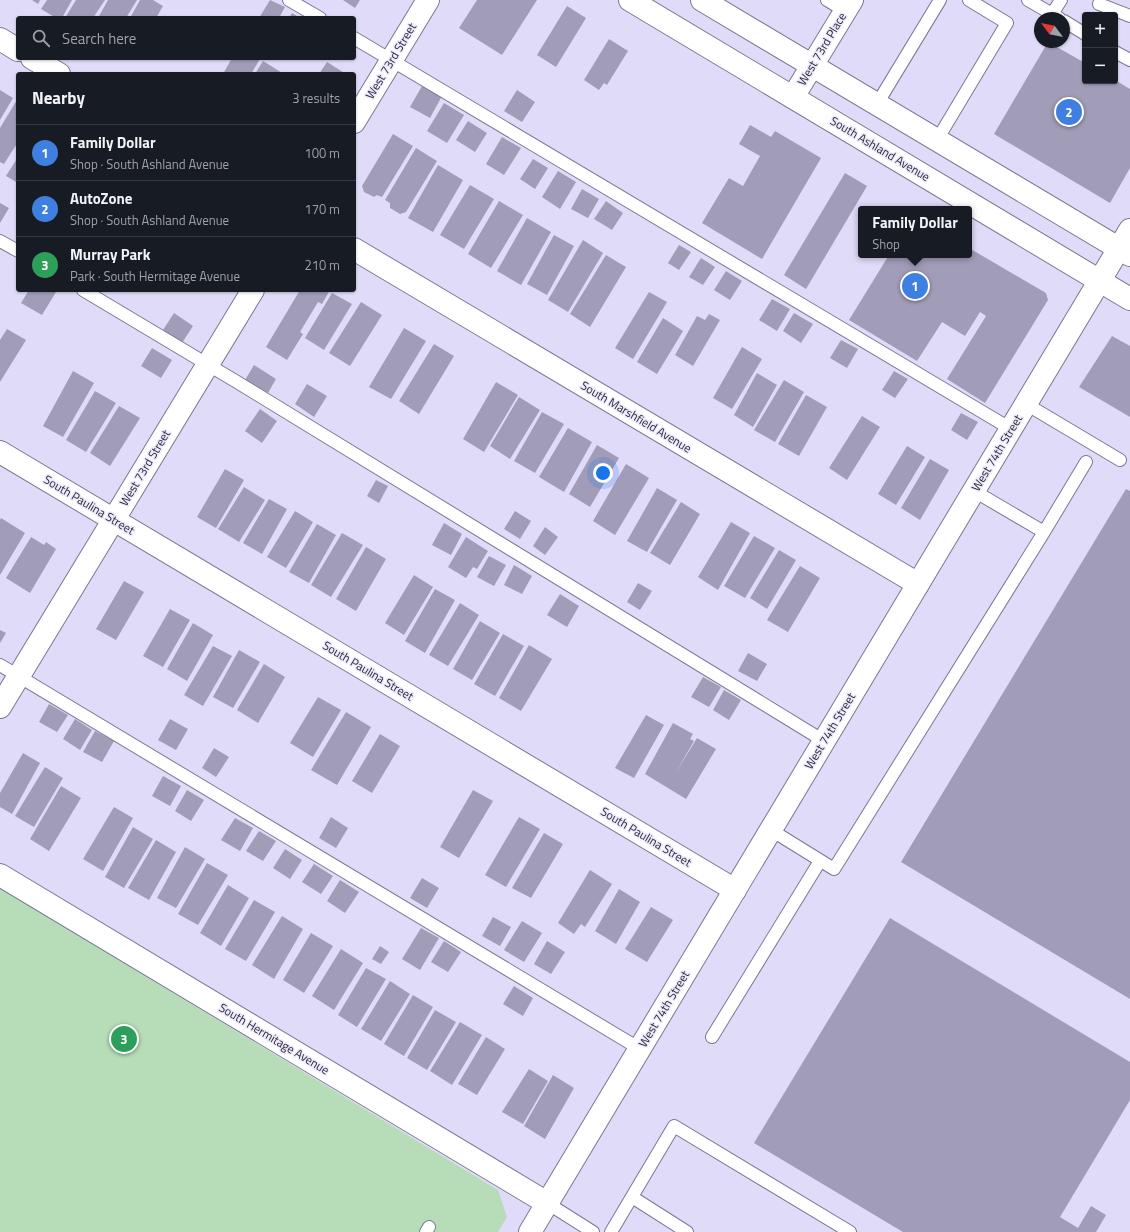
<!DOCTYPE html>
<html lang="en">
<head>
<meta charset="utf-8">
<style>
  body { margin:0; font-family:"Titillium Web",sans-serif; background:#20242c; color:#f1f3f6 }
  .controls { position:absolute; right:12px; top:12px; display:grid; overflow:hidden; border-radius:4px; box-shadow:0 1px 3px #0004 }
  .controls button { width:36px; height:36px; display:grid; place-items:center; padding:0; border:0; border-bottom:1px solid #363941; background:#171b24; color:#f1f3f6; font:20px sans-serif }
  .compass { position:absolute; left:1034px; top:12px; width:36px; height:36px; border-radius:50%; background:#171b24; box-shadow:0 1px 3px #0004; rotate:302deg }
  .you { position:absolute; left:603px; top:473px; width:14px; height:14px; margin:-10px; border:3px solid #fff; border-radius:50%; background:#1a73e8; box-shadow:0 0 0 6px #1a73e833 }
  .badge { display:grid; place-items:center; width:26px; height:26px; border-radius:50%; background:#2e6cd9; color:#fff; font-size:13px; font-weight:700 }
  .pin { position:absolute; translate:-50% -50%; border:2px solid #fff; box-shadow:0 1px 4px #0006 }
  .popup { position:absolute; left:858px; top:206px; width:114px; height:52px; box-sizing:border-box; display:grid; place-content:center; border-radius:4px; background:#171b24; filter:drop-shadow(0 1px 3px #0005); font-size:13px; white-space:nowrap; color:#9ea1a6 }
  .popup b { font-size:15px; color:#f1f3f6 }
  .popup::after { content:''; position:absolute; left:50%; top:100%; margin-left:-8px; border:8px solid transparent; border-top-color:#171b24 }
  .list { margin:0; padding:0; list-style:none }
  h2 { display:flex; justify-content:space-between; align-items:center; height:52px; margin:0; padding:0 16px; font-size:17px }
  h2 small { font-size:13px; font-weight:400; color:#9ea1a6 }
  .list li { display:grid; grid-template-columns:26px 1fr auto; gap:12px; align-items:center; box-sizing:border-box; height:56px; padding:0 16px; border-top:1px solid #363941 }
  .list b { display:block; font-size:15px; white-space:nowrap }
  .list p { margin:0; font-size:13px; white-space:nowrap; color:#9ea1a6 }
  .list em { font-size:13px; font-style:normal; color:#9ea1a6 }
  .icon { flex:none; width:22px; height:22px; fill:none; stroke:currentColor; stroke-width:2; stroke-linecap:round; stroke-linejoin:round }
  .map { position:relative; flex:none; width:1130px; height:1232px; overflow:hidden }
  .search { position:absolute; background:#171b24; box-shadow:0 1px 3px #0004; left:16px; top:16px; width:340px; height:44px; display:flex; align-items:center; gap:10px; box-sizing:border-box; padding:0 14px; border-radius:4px; color:#9ea1a6; font-size:15px }
  .panel { position:absolute; background:#171b24; box-shadow:0 1px 3px #0004; left:16px; top:72px; width:340px; height:220px; border-radius:4px }
  .map>svg:first-child { display:block }
</style>
</head>
<body>
<div class="map">
<svg width="1130" height="1232" viewBox="0 0 1130 1232">
  <rect width="100%" height="100%" fill="#e0dbf9"/>
  <path fill="#b6ddb8" d="M0 888 498 1190 507 1217 498 1232H0Z"/>
  <path fill="#a19db9" d="M32 0H40L38 4Z
    M47 0H72L62 18H56L41 9Z
    M76 0H105L93 18H65Z
    M108 0H137L126 18H98Z
    M140 0H153L163 6 156 18H130Z
    M270 0 285 7 279 18H259Z
    M343 0H360L355 8Z
    M477 0H537L502 55 459 28Z
    M567 6 586 18 556 67 537 55Z
    M292 13 300 18H289Z
    M609 39 628 51 607 85 604 83 599 90 584 80Z
    M1048 42 1085 63V81L1115 80 1130 89V168L1110 203 994 134Z
    M232 58H259L260 59 251 74H223Z
    M263 61 284 74H255Z
    M327 62 346 74H319Z
    M422 86 442 96 430 118 410 107Z
    M0 90 13 98 0 120Z
    M517 90 535 102 522 122 504 111Z
    M18 98V142L4 164 0 162V128Z
    M444 103 464 115 447 143 427 131Z
    M468 121 487 133 475 152 456 140Z
    M750 125 771 137 775 131 821 158 762 259 702 223 729 178 743 186 760 156 739 144Z
    M393 134 413 146 382 197 377 195 374 197 364 192 362 186Z
    M502 137 521 148 504 175 486 164Z
    M416 148 437 161 406 212 400 214 390 208V203L385 200Z
    M18 157V183L6 176Z
    M533 159 548 168 535 189 520 179Z
    M438 165 463 180 433 232 408 218Z
    M558 171 576 182 560 209 542 197Z
    M845 173 867 186 806 289 784 275Z
    M470 185 494 199 464 249 440 235Z
    M582 189 599 199 588 218 571 209Z
    M499 201 523 215 491 268 468 254Z
    M606 201 623 213 612 230 594 219Z
    M0 203 9 208 0 223Z
    M527 218 551 232 521 285 497 271Z
    M554 235 574 246 547 295 527 284Z
    M583 240 603 253 568 312 548 300Z
    M679 245 691 252 679 270 668 263Z
    M969 248 1046 293 1048 300 985 403 947 379 986 316 980 312 965 336 942 322 917 361 849 320 889 255H969Z
    M606 255 626 267 590 327 570 314Z
    M701 258 715 267 703 285 689 277Z
    M726 271 742 281 730 300 714 290Z
    M29 290H53L56 292 42 315 21 303Z
    M300 290H330L322 304 318 302 300 332 303 334 287 360 266 347Z
    M649 292 667 302 633 359 615 348Z
    M332 293 352 304 324 350 305 338Z
    M772 299 790 309 777 331 759 320Z
    M361 302 382 315 350 366 329 353Z
    M174 313 193 326 182 343 163 330Z
    M794 313 813 324 801 343 783 331Z
    M709 314 720 320 693 366 675 355 697 316 705 320Z
    M663 318 683 331 657 374 637 362Z
    M404 328 426 341 391 399 369 387Z
    M7 329 26 340 0 382V340Z
    M1112 336 1130 346V417L1079 387Z
    M841 340 858 349 847 368 830 358Z
    M434 344 454 356 419 414 399 401Z
    M742 347 762 359 732 409 713 398Z
    M152 348 172 360 161 378 141 366Z
    M254 365 276 379 268 393 245 380Z
    M73 371 94 383 63 437 43 426Z
    M894 371 908 379 895 398 882 390Z
    M757 373 777 385 753 427 734 415Z
    M784 380 804 392 775 442 754 430Z
    M496 382 518 395 484 452 463 439Z
    M307 384 327 396 314 417 295 404Z
    M95 391 116 403 86 452 66 440Z
    M806 395 827 407 799 456 778 444Z
    M519 397 540 410 510 459 490 446Z
    M119 406 140 418 110 466 90 453Z
    M260 409 277 421 262 443 245 431Z
    M542 412 564 424 535 473 514 461Z
    M961 413 978 422 967 440 951 430Z
    M862 416 880 427 847 480 829 468Z
    M568 428 592 442 564 492 539 477Z
    M597 445 619 458 590 507 569 494Z
    M907 446 925 457 896 505 878 494Z
    M930 459 949 470 920 520 901 508Z
    M626 464 649 478 615 535 593 521Z
    M225 469 244 480 216 528 197 517Z
    M376 480 388 486 379 503 367 496Z
    M244 487 265 500 239 542 218 529Z
    M657 488 677 500 647 552 627 541Z
    M1126 489 1130 491V999L901 862Z
    M269 499 287 509 262 554 243 543Z
    M681 502 700 514 670 565 650 553Z
    M295 511 313 522 286 568 267 557Z
    M515 511 531 521 520 539 504 529Z
    M1 518 25 533 0 575V520Z
    M731 522 750 533 718 590 698 577Z
    M444 523 462 534 451 555 432 545Z
    M317 524 336 535 309 583 289 572Z
    M545 527 558 537 545 555 533 546Z
    M342 533 363 545 331 597 311 585Z
    M754 536 775 548 745 598 724 586Z
    M31 537 44 545 46 542 56 549 30 593 6 578Z
    M466 537 488 551 477 569 473 567 466 578 448 567Z
    M366 547 386 559 356 611 336 599Z
    M779 550 796 560 767 609 750 598Z
    M489 556 506 565 494 586 477 577Z
    M514 565 532 576 522 594 504 585Z
    M800 566 820 578 788 632 767 620Z
    M414 575 433 587 404 635 385 623Z
    M124 581 144 592 116 640 96 629Z
    M638 583 652 591 640 610 627 602Z
    M435 589 455 600 425 653 405 641Z
    M560 594 579 606 567 627 547 615Z
    M460 603 479 615 448 666 429 655Z
    M170 609 190 620 163 667 143 656Z
    M480 621 500 633 472 680 453 669Z
    M193 623 213 635 187 681 167 669Z
    M0 630 6 633 0 643Z
    M503 634 524 646 495 696 474 684Z
    M529 645 552 659 521 711 499 698Z
    M213 646 232 656 203 706 184 695Z
    M239 650 260 662 233 708 213 697Z
    M748 653 767 664 757 681 738 671Z
    M264 664 285 677 258 723 237 710Z
    M703 677 721 687 709 707 691 697Z
    M724 690 741 700 729 720 713 710Z
    M318 697 341 710 313 757 290 743Z
    M49 704 68 715 57 732 39 722Z
    M346 712 371 727 337 785 311 770Z
    M646 715 664 725 634 778 615 768Z
    M75 719 92 730 80 750 63 739Z
    M170 719 188 729 176 750 158 740Z
    M673 723 693 734 690 739 694 741 675 774 697 738 716 749 686 799 645 774Z
    M95 731 114 741 102 762 83 752Z
    M380 734 400 746 372 793 352 781Z
    M214 748 229 757 216 777 202 768Z
    M23 753 40 763 12 814 0 807V793Z
    M45 767 63 778 34 827 15 816Z
    M163 776 181 786 170 806 152 796Z
    M61 786 81 798 49 851 30 839Z
    M187 790 204 800 191 821 175 811Z
    M473 790 493 801 459 858 440 847Z
    M114 807 133 818 103 871 83 859Z
    M331 817 348 828 336 848 319 838Z
    M519 817 540 829 506 887 485 875Z
    M235 818 253 828 240 851 221 840Z
    M133 827 153 839 124 888 105 877Z
    M259 831 276 841 263 861 246 851Z
    M544 833 563 844 531 898 512 888Z
    M156 840 176 852 149 900 128 888Z
    M185 847 205 859 176 908 157 898Z
    M285 849 302 860 290 879 273 868Z
    M207 863 228 875 198 925 178 914Z
    M314 864 333 876 321 894 302 882Z
    M590 870 612 884 585 927 581 924 574 934 558 923Z
    M422 878 439 888 427 908 410 898Z
    M340 880 359 892 345 913 327 901Z
    M228 885 249 898 221 946 200 933Z
    M619 889 640 902 616 944 595 931Z
    M254 900 275 912 246 961 225 949Z
    M651 907 673 920 647 962 625 949Z
    M282 916 303 929 274 979 252 965Z
    M493 917 511 927 500 946 482 936Z
    M890 918 1130 1062V1100L1060 1217 1078 1228 1091 1206 1106 1215 1096 1232H903L754 1143Z
    M522 921 542 933 524 962 504 950Z
    M421 928 439 938 420 970 402 959Z
    M311 933 333 946 304 993 283 980Z
    M444 941 461 952 448 972 431 962Z
    M547 941 565 952 551 974 534 964Z
    M380 946 389 952 381 964 372 959Z
    M341 949 363 963 334 1010 312 996Z
    M366 968 386 979 357 1027 338 1015Z
    M390 981 410 994 381 1041 361 1029Z
    M514 986 533 998 523 1016 503 1004Z
    M413 995 433 1007 404 1056 384 1044Z
    M435 1010 456 1022 427 1070 407 1058Z
    M460 1022 482 1035 452 1085 430 1071Z
    M486 1037 505 1049 477 1095 458 1084Z
    M529 1069 548 1081 523 1124 502 1112Z
    M553 1075 574 1088 545 1139 524 1126Z"/>
  <g fill="none" stroke-linecap="round" stroke-linejoin="round">
    <g stroke="#7c7893" stroke-width="14">
      <path id="service" d="M289 0 320 18
        M827 0 845 11
        M1028 0 1059 18
        M1099 4 1130 16
        M1052 14 1061 0
        M1064 21 1085 34
        M354 38 1011 429
        M1115 52 1130 60
        M877 104 940 0
        M937 140 1007 23 969 0
        M0 241 18 251
        M83 290 237 382 824 741
        M1026 404 1120 460
        M974 491 1044 532 1086 462
        M0 665 640 1049
        M771 830 834 869 1044 532
        M712 1037 820 861
        M632 1197 687 1232
        M547 1203 593 1232
        M426 1232 429 1227
        M611 1232 674 1126 850 1232"/>
    </g>
    <g stroke="#7c7893" stroke-width="24">
      <path id="minor" d="M0 39 18 50
        M32 58 59 74
        M793 97 852 0
        M354 122 428 0
        M354 249 918 584
        M0 452 735 890
        M0 707 253 290
        M0 875 547 1203"/>
    </g>
    <g stroke="#7c7893" stroke-width="24">
      <path id="tertiary" d="M530 1232 1130 230"/>
    </g>
    <g stroke="#7c7893" stroke-width="24">
      <path id="secondary" d="M630 0 1130 299
        M702 0 1130 255"/>
    </g>
    <use href="#service" stroke="#fff" stroke-width="12"/>
    <use href="#minor" stroke="#fff" stroke-width="22"/>
    <use href="#tertiary" stroke="#fff" stroke-width="22"/>
    <use href="#secondary" stroke="#fff" stroke-width="22"/>
  </g>
  <g text-anchor="middle" stroke-width="3" stroke-linejoin="round" paint-order="stroke">
    <g font-size="12" fill="#2b2934" stroke="#edeafd">
      <text transform="translate(822 49) rotate(-59)" y="4">West 73rd Place</text>
      <text transform="translate(391 61) rotate(-59)" y="4">West 73rd Street</text>
      <text transform="translate(880 149) rotate(31)" y="4">South Ashland Avenue</text>
      <text transform="translate(636 417) rotate(31)" y="4">South Marshfield Avenue</text>
      <text transform="translate(997 453) rotate(-59)" y="4">West 74th Street</text>
      <text transform="translate(145 468) rotate(-59)" y="4">West 73rd Street</text>
      <text transform="translate(89 505) rotate(31)" y="4">South Paulina Street</text>
      <text transform="translate(368 671) rotate(31)" y="4">South Paulina Street</text>
      <text transform="translate(830 731) rotate(-59)" y="4">West 74th Street</text>
      <text transform="translate(646 837) rotate(31)" y="4">South Paulina Street</text>
      <text transform="translate(664 1009) rotate(-59)" y="4">West 74th Street</text>
      <text transform="translate(274 1039) rotate(31)" y="4">South Hermitage Avenue</text>
    </g>
  </g>
</svg>
<div class="controls">
<button>+</button>
<button>−</button>
</div>
<svg class="compass" viewBox="-18 -18 36 36"><path d="M0-13l5 13h-10z" fill="#e53935"/><path d="M0 13l5-13h-10z" fill="#9ea1a6"/></svg>
<div class="you"></div>
<div class="pin badge" style="left:915px;top:286px;background:#3f7fe0">1</div>
<div class="popup"><b>Family Dollar</b>Shop</div>
<div class="pin badge" style="left:1069px;top:112px;background:#3f7fe0">2</div>
<div class="pin badge" style="left:124px;top:1039px;background:#2e9e5b">3</div>
<div class="search"><svg class="icon" aria-label="search" viewBox="0 0 24 24"><circle cx="10" cy="10" r="6"/><path d="M15 15l6 6"/></svg>Search here</div>
<section class="panel">
<h2>Nearby<small>3 results</small></h2>
<ul class="list">
<li><span class="badge" style="background:#3f7fe0">1</span><div><b>Family Dollar</b><p>Shop · South Ashland Avenue</p></div><em>100 m</em></li>
<li><span class="badge" style="background:#3f7fe0">2</span><div><b>AutoZone</b><p>Shop · South Ashland Avenue</p></div><em>170 m</em></li>
<li><span class="badge" style="background:#2e9e5b">3</span><div><b>Murray Park</b><p>Park · South Hermitage Avenue</p></div><em>210 m</em></li>
</ul>
</section>
</div>
</body>
</html>
